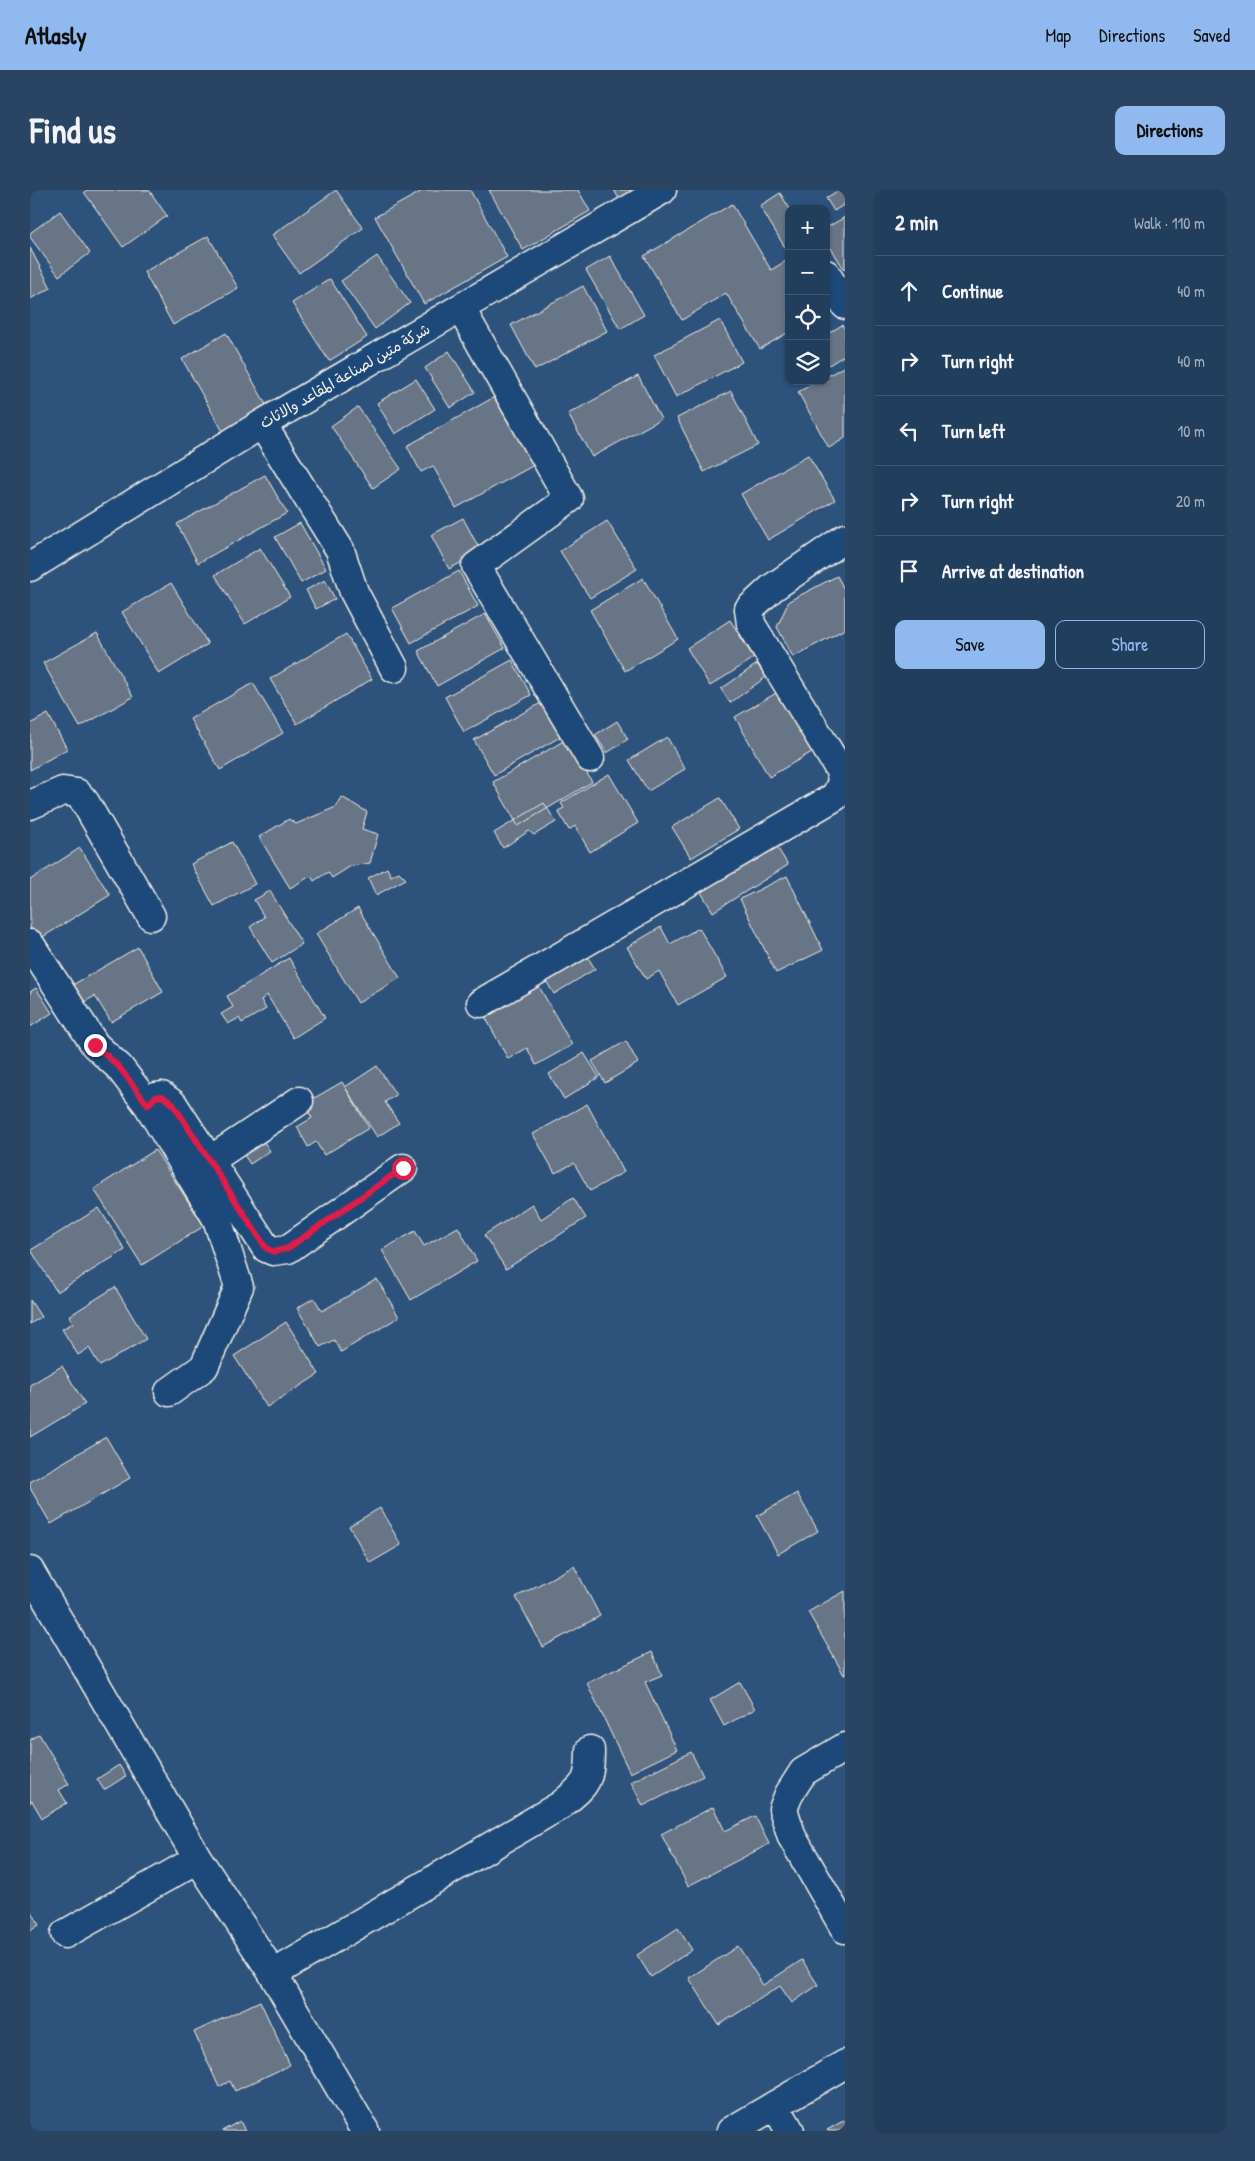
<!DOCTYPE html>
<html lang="en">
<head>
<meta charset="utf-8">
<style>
  body { margin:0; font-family:"Patrick Hand","Playpen Sans Arabic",sans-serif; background:#2a4563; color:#f1f3f6 }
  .controls { position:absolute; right:15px; top:15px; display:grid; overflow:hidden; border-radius:10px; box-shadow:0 1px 4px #0004 }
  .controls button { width:45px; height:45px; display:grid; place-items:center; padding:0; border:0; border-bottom:1px solid #3f5772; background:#223e5d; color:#f1f3f6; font:25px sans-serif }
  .stop { position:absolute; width:15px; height:15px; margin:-11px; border:4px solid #e11d48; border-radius:50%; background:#fff }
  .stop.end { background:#e11d48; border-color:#fff; box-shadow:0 1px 5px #0008 }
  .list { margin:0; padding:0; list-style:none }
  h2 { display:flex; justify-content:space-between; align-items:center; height:65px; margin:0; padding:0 20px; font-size:21px }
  h2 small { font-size:16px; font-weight:400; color:#a2aebc }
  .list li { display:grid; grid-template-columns:32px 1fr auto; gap:15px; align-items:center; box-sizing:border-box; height:70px; padding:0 20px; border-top:1px solid #3f5772 }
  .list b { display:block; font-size:19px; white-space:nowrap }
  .list em { font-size:16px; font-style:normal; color:#a2aebc }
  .actions { display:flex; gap:10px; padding:15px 20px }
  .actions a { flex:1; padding:11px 0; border:1px solid #90b9f0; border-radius:10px; text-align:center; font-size:18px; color:#90b9f0 }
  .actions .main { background:#90b9f0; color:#111 }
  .icon { flex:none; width:28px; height:28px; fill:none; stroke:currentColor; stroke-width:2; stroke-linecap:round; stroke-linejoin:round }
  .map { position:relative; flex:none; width:815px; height:1941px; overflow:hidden; border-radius:10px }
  header { display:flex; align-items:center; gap:30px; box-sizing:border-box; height:70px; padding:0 25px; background:#90b9f0; color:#111 }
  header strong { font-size:24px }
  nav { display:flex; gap:28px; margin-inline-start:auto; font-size:18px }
  .intro { display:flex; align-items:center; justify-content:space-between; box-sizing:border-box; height:120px; padding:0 30px }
  h1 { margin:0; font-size:35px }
  .button { padding:12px 22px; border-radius:10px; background:#90b9f0; color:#111; font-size:18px; font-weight:700 }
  main { display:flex; gap:30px; padding:0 30px }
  aside { flex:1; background:#223e5d; border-radius:10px; box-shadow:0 1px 4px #0004 }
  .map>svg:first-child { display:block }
</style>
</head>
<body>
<header>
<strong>Atlasly</strong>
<nav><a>Map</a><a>Directions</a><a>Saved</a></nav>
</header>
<div class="intro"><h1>Find us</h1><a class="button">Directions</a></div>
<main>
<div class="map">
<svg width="815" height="1941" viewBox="0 0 815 1941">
  <rect width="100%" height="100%" fill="#2d527c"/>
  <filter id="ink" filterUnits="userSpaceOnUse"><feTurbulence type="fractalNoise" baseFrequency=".02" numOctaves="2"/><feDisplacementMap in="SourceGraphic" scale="10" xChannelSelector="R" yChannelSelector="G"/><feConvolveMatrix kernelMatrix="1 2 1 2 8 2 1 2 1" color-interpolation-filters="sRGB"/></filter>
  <g filter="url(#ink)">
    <path fill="#677486" stroke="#f4f1e8" d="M57 0H119L137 26 93 57 54 2Z
      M306 0 333 38 269 83 242 45Z
      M394 0H440L477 67 394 114 345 27Z
      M459 0H548L560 21 493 60Z
      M584 0H616L592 14Z
      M809 0H815V14L804 21 796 8Z
      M750 3 760 19 757 61 730 16Z
      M702 14 741 80 759 69V142L730 159 696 103 652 130 614 66Z
      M30 21 60 63 29 86 0 47V43Z
      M815 27V78L814 79 796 50V38Z
      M178 46 208 98 143 135 114 82Z
      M0 58 21 98 0 109Z
      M347 66 380 113 345 139 311 91Z
      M580 66 614 125 590 139 556 80Z
      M300 89 337 147 299 171 262 113Z
      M553 96 577 141 505 180 481 135Z
      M690 130 712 172 646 207 624 165Z
      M812 135 815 139V165L799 175 796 171V145Z
      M196 143 239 220 195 245 152 169Z
      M419 161 445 202 420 218 395 178Z
      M815 176V248L799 258 768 202 788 191H796V187Z
      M608 186 631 229 562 267 538 224Z
      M386 189 405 219 365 244 347 213Z
      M701 201 728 255 674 282 647 228Z
      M468 205 506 274 426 318 403 276 391 282 377 256Z
      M328 217 371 279 343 298 301 236Z
      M778 265 805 310 738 350 711 304Z
      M235 285 257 323 168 373 147 334Z
      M433 328 451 362 419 379 401 345Z
      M577 331 607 379 560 408 530 361Z
      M270 333 296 379 271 393 245 347Z
      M230 358 260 407 215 434 185 385Z
      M429 381 448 416 381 453 362 418Z
      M807 386 815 401V439L763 467 747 437 759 411Z
      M613 388 648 449 595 481 560 420Z
      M295 390 305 409 286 419 276 400Z
      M141 393 178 454 129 484 92 422Z
      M455 424 475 458 407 496 388 461Z
      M700 430 724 468 680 496 657 458Z
      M67 443 103 507 50 537 13 473Z
      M316 444 342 489 267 534 240 489Z
      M482 470 501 505 434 542 415 507Z
      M727 474 736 487 700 513 691 499Z
      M223 493 253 543 190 580 160 529Z
      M748 502 782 562 739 587 705 527Z
      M511 513 530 547 464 585 444 550Z
      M18 524 37 559 0 580V534Z
      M587 531 598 549 577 563 565 545Z
      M637 547 655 579 618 601 599 570Z
      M537 549 562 592 488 636 463 592Z
      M579 584 608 633 560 662 545 636 539 640 528 621 534 618 531 613Z
      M312 607 337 622 332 639 348 644 340 673 321 676 302 688 298 682 284 691 281 686 260 698 229 647 259 629 266 634 306 617Z
      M690 608 709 639 661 668 642 637Z
      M514 613 526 632 504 645 499 641 473 658 464 643Z
      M202 652 225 694 184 716 161 674Z
      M744 652 758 675 683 722 669 699Z
      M50 658 80 705 8 750 0 737V690Z
      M357 678 361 686 369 682 376 689 346 705 338 688Z
      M757 686 793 760 746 783 710 709Z
      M240 701 272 754 242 773 220 737 234 727 224 710Z
      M328 718 370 788 328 813 286 744Z
      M631 737 640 754 669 738 697 787 648 815 629 781 616 789 597 757Z
      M108 757 133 802 81 832 65 806 49 815 39 797Z
      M553 759 565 779 524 804 512 784Z
      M259 768 295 828 263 848 237 805 231 810 236 819 212 833 209 828 198 834 191 824 203 817 197 806Z
      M506 791 542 855 506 875 497 858 478 869 452 821Z
      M6 798 22 823 0 837V802Z
      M596 851 608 873 575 893 562 871Z
      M554 863 569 887 534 909 519 884Z
      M347 876 366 905 355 912 369 933 347 947 315 897Z
      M312 892 339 938 294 965 286 952 278 957 267 937 282 928 274 914Z
      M557 914 594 982 560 1001 544 973 525 983 503 944Z
      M230 946 240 961 220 974 210 959Z
      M125 960 174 1036 112 1075 64 999Z
      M543 1008 556 1028 476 1079 454 1045 502 1014 511 1029Z
      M69 1018 95 1060 27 1102 1 1060Z
      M428 1037 447 1071 381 1110 352 1060 385 1041 394 1056Z
      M347 1089 369 1127 311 1162 304 1150 290 1157 267 1118 284 1108 292 1121Z
      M85 1097 116 1149 70 1176 59 1158 48 1165 32 1139 43 1133 39 1126Z
      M0 1110 11 1127 0 1134Z
      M256 1132 289 1184 237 1217 204 1166Z
      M32 1176 55 1214 0 1247V1195Z
      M76 1247 100 1288 21 1334 0 1298V1292Z
      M767 1303 788 1341 748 1364 727 1326Z
      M350 1318 371 1355 340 1373 319 1336Z
      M544 1376 570 1426 513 1457 486 1407Z
      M815 1401V1485H814L778 1422Z
      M622 1462 632 1485 615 1492 647 1560 600 1583 557 1493Z
      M710 1492 725 1519 694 1536 680 1510Z
      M9 1544 39 1594 29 1600 37 1613 12 1628 2 1611 0 1613V1550Z
      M661 1562 673 1586 613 1616 601 1592Z
      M89 1575 96 1586 74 1600 67 1589Z
      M683 1617 695 1641 725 1626 739 1654 658 1696 631 1644Z
      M0 1720 9 1735 0 1741Z
      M648 1738 662 1760 621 1787 607 1765Z
      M708 1756 733 1795 772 1770 788 1795 762 1813 750 1796 689 1835 659 1788Z
      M230 1811 260 1875 205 1901 200 1891 189 1897 164 1842Z
      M815 1930V1941H798L797 1940Z
      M210 1931 215 1941H192Z"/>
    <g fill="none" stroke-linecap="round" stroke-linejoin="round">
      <g stroke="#f4f1e8" stroke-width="31">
        <path id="minor" d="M796 84 815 115
          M431 119 539 309 446 376 560 568
          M232 234 310 360 324 402 364 478
          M0 377 232 234 632 0
          M0 615 33 601 47 603 55 612 121 726
          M0 754 65 855 89 877 118 915 187 1029 209 1097 174 1177 139 1202
          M451 813 806 606 813 589 808 577 721 434 719 419 742 398 815 348
          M118 915 125 907 132 906 143 914 236 1058 243 1061 258 1059 373 978
          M179 971 269 911
          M0 1381 168 1669 243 1784 335 1941
          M815 1557 773 1582 759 1604 753 1619 762 1647 815 1739
          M35 1744 168 1669
          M243 1784 531 1615C556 1594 560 1593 560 1560
          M745 1915 760 1941
          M701 1941 815 1874"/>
      </g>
      <use href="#minor" stroke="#1f4a7a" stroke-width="28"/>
    </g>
  </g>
  <g fill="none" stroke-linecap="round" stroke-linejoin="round" filter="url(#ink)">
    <path stroke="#e11d48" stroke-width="6" d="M65 855 89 877 118 915 125 907 132 906 143 914 236 1058 244 1062 258 1058 373 978"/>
  </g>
  <g text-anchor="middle" stroke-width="4" stroke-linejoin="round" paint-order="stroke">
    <g font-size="15" fill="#f4f1e8" stroke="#1f4a7a">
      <text transform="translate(315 186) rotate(-30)" y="5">شركة متين لصناعة المقاعد والاثاث</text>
    </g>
  </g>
</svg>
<div class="controls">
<button>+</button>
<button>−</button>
<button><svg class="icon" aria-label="locate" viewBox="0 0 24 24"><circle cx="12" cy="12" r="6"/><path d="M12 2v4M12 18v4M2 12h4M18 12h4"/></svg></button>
<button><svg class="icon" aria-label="layers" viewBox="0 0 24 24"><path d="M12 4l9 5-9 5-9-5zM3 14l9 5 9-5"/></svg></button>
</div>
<div class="stop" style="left:373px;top:978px"></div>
<div class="stop end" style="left:65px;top:855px"></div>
</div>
<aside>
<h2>2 min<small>Walk · 110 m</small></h2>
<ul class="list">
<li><svg class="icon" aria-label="ahead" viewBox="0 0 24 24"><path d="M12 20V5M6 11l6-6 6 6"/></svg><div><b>Continue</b></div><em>40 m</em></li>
<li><svg class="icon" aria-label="right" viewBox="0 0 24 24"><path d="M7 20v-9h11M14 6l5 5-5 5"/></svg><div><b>Turn right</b></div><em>40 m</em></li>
<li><svg class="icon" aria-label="left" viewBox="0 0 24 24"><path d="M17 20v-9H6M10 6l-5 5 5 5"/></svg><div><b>Turn left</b></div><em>10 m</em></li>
<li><svg class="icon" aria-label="right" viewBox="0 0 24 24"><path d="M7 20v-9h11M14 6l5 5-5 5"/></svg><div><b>Turn right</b></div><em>20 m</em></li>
<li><svg class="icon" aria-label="arrive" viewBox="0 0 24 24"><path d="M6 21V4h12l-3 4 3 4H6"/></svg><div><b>Arrive at destination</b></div></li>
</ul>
<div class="actions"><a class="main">Save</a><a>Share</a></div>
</aside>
</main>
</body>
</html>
